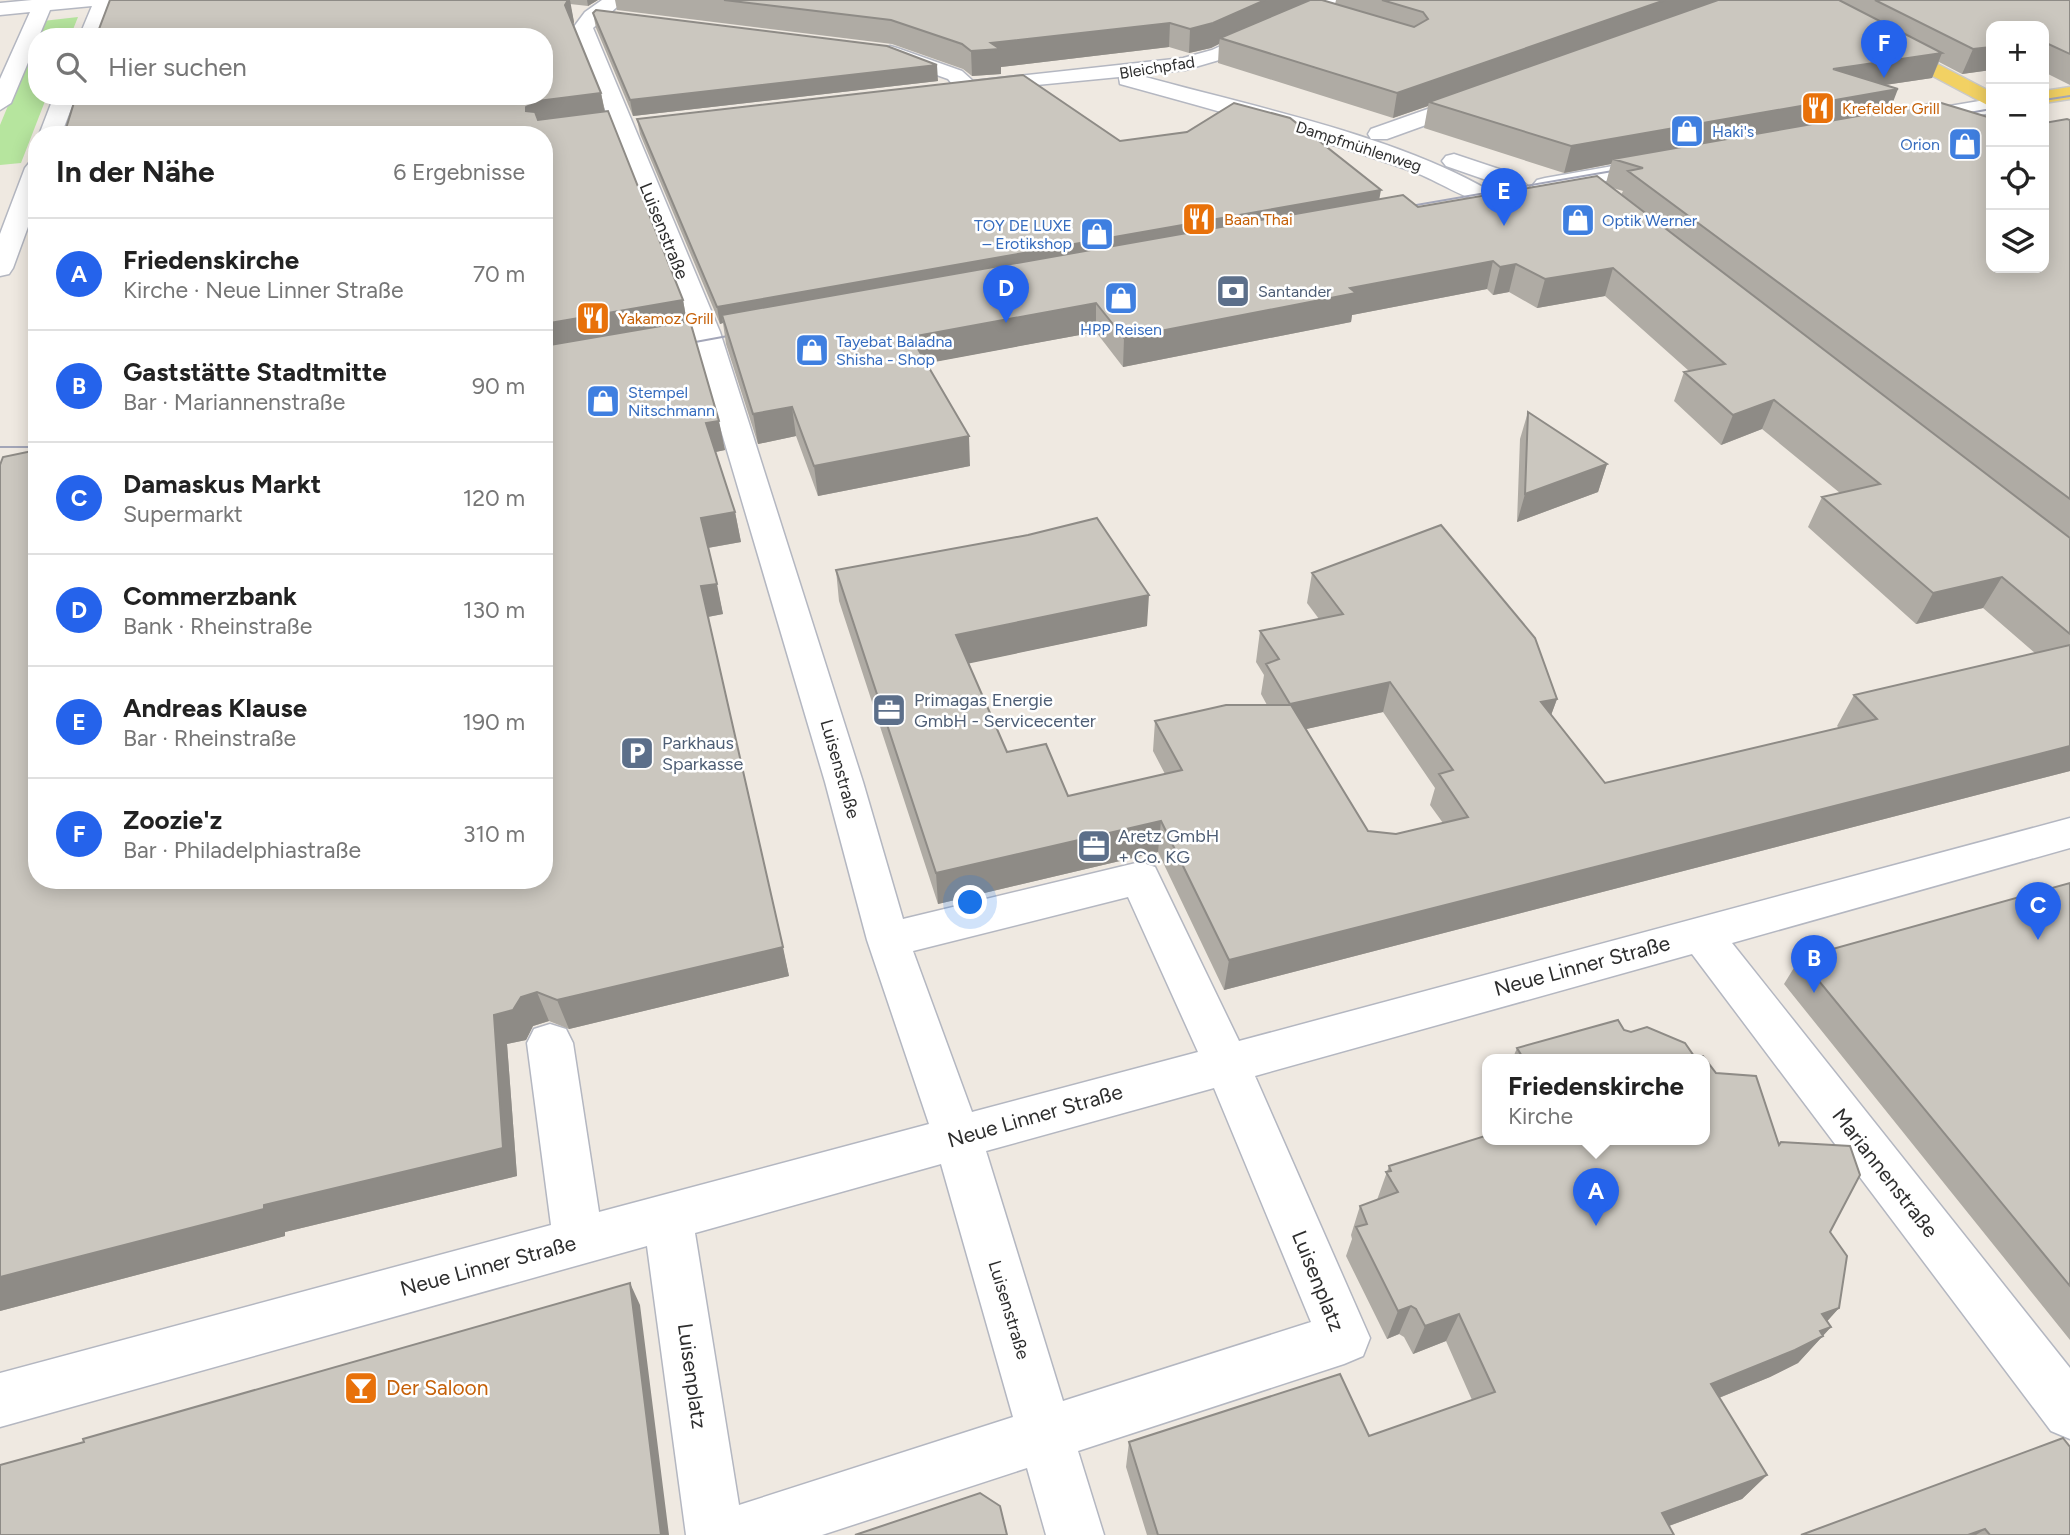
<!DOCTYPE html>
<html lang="de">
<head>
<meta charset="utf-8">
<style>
  body { margin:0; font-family:Figtree,sans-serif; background:#f2f2f2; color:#222 }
  .controls { position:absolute; right:21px; top:21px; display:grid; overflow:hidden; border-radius:14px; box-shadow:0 4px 18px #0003 }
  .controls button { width:63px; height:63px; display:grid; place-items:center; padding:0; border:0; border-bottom:2px solid #e0e0e0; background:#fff; color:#222; font:35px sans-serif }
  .you { position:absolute; left:971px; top:903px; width:24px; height:24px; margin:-18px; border:5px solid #fff; border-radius:50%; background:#1a73e8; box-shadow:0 0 0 10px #1a73e833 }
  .badge { display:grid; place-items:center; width:46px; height:46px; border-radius:50%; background:#2563eb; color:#fff; font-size:23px; font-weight:700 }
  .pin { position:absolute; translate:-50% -58px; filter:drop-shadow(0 2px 4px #0008) }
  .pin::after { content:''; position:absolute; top:37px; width:24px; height:21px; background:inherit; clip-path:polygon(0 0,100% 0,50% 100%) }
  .popup { position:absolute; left:1482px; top:1054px; width:228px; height:91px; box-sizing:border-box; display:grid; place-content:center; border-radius:14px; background:#fff; filter:drop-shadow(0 2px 5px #0005); font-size:23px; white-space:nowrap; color:#767676 }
  .popup b { font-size:26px; color:#222 }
  .popup::after { content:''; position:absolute; left:50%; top:100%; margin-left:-14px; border:14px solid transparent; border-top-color:#fff }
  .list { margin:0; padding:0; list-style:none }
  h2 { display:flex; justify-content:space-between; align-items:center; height:91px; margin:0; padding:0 28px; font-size:30px }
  h2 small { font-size:23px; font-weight:400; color:#767676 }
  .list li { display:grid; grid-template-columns:46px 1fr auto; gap:21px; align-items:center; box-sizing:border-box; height:112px; padding:0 28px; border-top:2px solid #e0e0e0 }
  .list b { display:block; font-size:26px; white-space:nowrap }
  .list p { margin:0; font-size:23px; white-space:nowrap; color:#767676 }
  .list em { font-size:23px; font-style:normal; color:#767676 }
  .icon { flex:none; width:38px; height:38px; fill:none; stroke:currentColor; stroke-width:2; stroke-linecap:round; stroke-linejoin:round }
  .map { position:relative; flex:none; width:2070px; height:1535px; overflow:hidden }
  .search { position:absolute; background:#fff; box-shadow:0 4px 18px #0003; left:28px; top:28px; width:525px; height:77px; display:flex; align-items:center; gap:18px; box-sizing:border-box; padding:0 24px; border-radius:28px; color:#767676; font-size:26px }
  .panel { position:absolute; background:#fff; box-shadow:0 4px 18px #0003; left:28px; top:126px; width:525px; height:763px; border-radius:28px }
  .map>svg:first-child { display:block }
</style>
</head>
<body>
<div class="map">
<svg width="2070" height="1535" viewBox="0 0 2070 1535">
  <rect width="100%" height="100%" fill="#efe9e1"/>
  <path fill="#b6e59e" d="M78 17 70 37H37V96H47L21 163 0 165V125L43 21Z"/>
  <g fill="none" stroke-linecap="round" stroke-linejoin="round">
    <g stroke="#b4b7c1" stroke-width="3">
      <path id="minor" d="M32 0H114L99 37H79L92 6 50 10 11 103 0 110V79L30 12 0 15V3Z
        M602 0H625L593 28 720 332 863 782 903 919 1140 862 1155 867 1239 1041 2070 818V848L1732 943 2070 1368V1439L2051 1431 1692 954 1255 1076 1370 1338 1363 1356 1344 1364 1078 1451 1104 1535H1046L1027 1468 822 1535H686L647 1246 0 1427V1373L551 1225 527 1043 534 1029 550 1024 566 1029 573 1043 599 1212 929 1124 867 940 825 782 692 332 573 28 585 12ZM1128 897 1198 1052 972 1112 913 951ZM1214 1088 1311 1322 1063 1401 986 1151ZM941 1164 1013 1417 739 1505 695 1233Z
        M1320 0H1346L1226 58 1185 70 1138 75C1249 106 1393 134 1492 192L1495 197 1492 202C1475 206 1435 179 1414 172 1317 138 1219 111 1120 84L1119 77 966 92 958 91 948 79 883 56 880 52 890 46 897 48 962 71 973 81 1183 58 1212 50Z
        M1476 92 1487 99 1484 104 1387 139H1371L1368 134 1371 129Z
        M54 96H76L61 135H39Z
        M1991 99V113L1914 126 1903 119 1914 112Z
        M1454 154 1511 173 1533 190 1530 195H1512L1495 183 1446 166 1442 161 1446 156Z
        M1658 158 1666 160 1670 165 1666 170 1545 192 1537 190 1533 185 1537 180 1545 178Z
        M37 161V202L13 268 9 274 0 276V234L25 168 29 163Z"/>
    </g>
    <g stroke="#c9c9c9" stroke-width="3">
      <path id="major" d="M1790 0H1815L1991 92V107Z
        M2070 87V99L2044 103V91Z"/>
    </g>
    <use href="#minor" fill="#fff" fill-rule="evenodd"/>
    <use href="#major" fill="#f2d163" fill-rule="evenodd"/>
    <path stroke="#a3a6b8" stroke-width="2" d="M2044 100 2070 96
      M1953 116 1991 109
      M1399 208 1630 168
      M679 345 744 333
      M0 447H37"/>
  </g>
  <path fill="#afaba4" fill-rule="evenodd" d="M110 0H598L588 6 570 4 574 22 573 24 601 93 605 111 683 300 687 322 725 450 715 452 735 512 741 542 708 548 723 614 708 617 789 976 569 1029 549 1021 533 1026 526 1040 507 1044 517 1176 285 1232V1236L0 1311V465L37 880 544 135Z
    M615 0H1322L1335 4 1336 0H2070V85L2044 72V26H1991V70L1962 74 1939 62 1932 78 1885 85 1890 110 1991 268 2070 120V771L1224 990 1158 852 938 904 839 601 836 570 1147 626 968 663 1007 752 1068 796 1165 774 1153 751 1155 721 1267 705 1261 694 1264 675 1256 662 1260 631 1319 619 1307 603 1312 573 1557 699 1551 715 1605 783 1839 728 1837 726 1854 695 2035 653 1983 608 1916 624 1808 527 1822 497 1840 493 1762 429 1721 445 1674 401 1684 372 1689 371 1605 296 1537 308 1509 292 1493 295 1487 289 1352 315 1351 322 1123 367 1096 332 926 363 970 466 818 496 796 436 758 444 726 344 723 323 720 324 640 134 637 119 1120 141 1379 200 1418 207 1606 183 1611 164 1564 173 1424 128 1428 106 1393 118 1218 63 1219 44 1211 48 1189 53 1169 47 1001 67V74L972 76 963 69 892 44 617 10ZM1613 188 1623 191 1621 195ZM1383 712 1435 788 1430 805 1443 823 1396 834 1368 831 1306 729Z
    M593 13 938 81 633 116 596 28Z
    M1528 412 1607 464 1598 492 1517 522 1520 439Z
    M2070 883V1340L1784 984 1800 958Z
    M1618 1020 1624 1030 1631 1032 1647 1027 1685 1043 1694 1056H1703L1716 1073 1756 1076 1779 1145 1781 1142 1850 1146 1860 1175 1830 1232 1847 1256 1839 1308 1827 1321 1831 1327 1798 1363 1770 1377 1719 1398 1767 1475 1742 1499 1669 1526 1674 1535H1147L1126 1467 1129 1442 1340 1374 1369 1436 1472 1400 1446 1341 1413 1354 1404 1337 1399 1334 1387 1339 1346 1256 1352 1239 1351 1235 1360 1206 1377 1200 1389 1166 1488 1135V1140H1704V1060H1512L1517 1048Z
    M2070 1447V1535H1801Z"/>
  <path fill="#8e8b86" d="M568 0H570L574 22 571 29 565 5Z
    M587 0H598L588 6Z
    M1265 0H1314L1220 38 1219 44 1211 48 1189 53 1190 29Z
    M1665 0H1725L1429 102 1428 106 1393 118 1397 93Z
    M1170 23 1169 47 1001 67V74L972 76 971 51 991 43Z
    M1991 47V70L1962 74 1973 49Z
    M1942 53 1932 78 1824 94 1833 69Z
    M937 65 938 81 633 116 630 100Z
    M1898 89 1888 115 1613 159 1611 164 1564 173 1571 146Z
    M601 93 606 119 544 126 526 111V107L538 101Z
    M1381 190 1378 206 722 315 723 323 720 324 717 307Z
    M1493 261 1487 289 1352 315 1351 322 1123 367 1124 338 1350 288Z
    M1516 264 1509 292 1493 295 1500 267Z
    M1613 268 1605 296 1537 308 1545 279Z
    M683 300 688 329 544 354V324Z
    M1096 303V332L913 366 911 337Z
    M1774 400 1762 429 1721 445 1733 415Z
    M792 407 796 436 758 444 753 414Z
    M719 421 725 450 711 453 706 423Z
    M969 436 970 466 818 496 814 466Z
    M1607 464 1598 492 1517 522 1525 494Z
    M735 512 741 542 707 548 701 518Z
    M2002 577 1983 608 1916 624 1933 593Z
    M717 584 723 614 707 617 701 586Z
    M1149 595 1147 626 957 666 956 635Z
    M1390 682 1383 712 1284 734 1290 704Z
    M1557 699 1546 729 1541 702Z
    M2070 746V771L1224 990 1229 960Z
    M1161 821 1158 852 938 904 936 873Z
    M783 947 789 976 569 1029 557 1000Z
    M537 992 549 1021 533 1026 526 1040 507 1044 517 1176 285 1232V1236L0 1311V1277L264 1205 494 1015 521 997Z
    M630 1283 640 1305 669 1535H661Z
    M1411 1306 1399 1334 1387 1339 1398 1311Z
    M1839 1308 1814 1336 1822 1314Z
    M1459 1314 1446 1341 1413 1354 1425 1326Z
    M1831 1327 1798 1363 1770 1377 1689 1410 1711 1384 1820 1331Z
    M1767 1475 1742 1499 1644 1535 1662 1513Z
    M1985 1529 1976 1535H1968Z"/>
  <path fill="#cbc7bf" stroke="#8e8b86" stroke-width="2" d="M110 0H568L565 5 601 93 538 101 526 107V111L535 112 538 120 608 111 683 300 544 324V135H64L76 96H544V37H96Z
    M724 0H1265L1213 23 1190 29 1170 23 991 43 1000 49 971 51 962 44 891 20Z
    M1310 0H1322L1414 27 1428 19 1423 12 1382 0H1665L1397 93 1220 38Z
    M1718 0H1839L1942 53 1833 69 1898 89 1571 146 1429 102Z
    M1875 0H2070V54L2044 42V26H1991V47L1973 49Z
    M596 10 887 46 937 65 630 100 593 13Z
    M1023 75 1120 141 1187 132 1234 103 1290 118 1381 190 717 307 637 119Z
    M1938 102 1991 118V268H2044V123L2067 119 2070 120V499L1628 171 1643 168 1613 159Z
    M1597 176 2070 538V634L2002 577 1933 593 1822 497 1880 484 1774 400 1733 415 1684 372 1725 364 1613 268 1545 279 1516 264 1500 267 1493 261 1350 288 1356 293 1124 338 1096 303 911 337 969 436 814 466 792 407 753 414 722 315 1403 195 1418 207Z
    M690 321 719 421 706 423 735 512 701 518 717 584 701 586 783 947 557 1000 537 992 521 997 513 1010 494 1015 503 1148 264 1205V1209L0 1277V465L3 457 37 450V880H544V346Z
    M1528 412 1607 464 1525 494Z
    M1097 518 1149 595 956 635 1007 752 1046 744 1068 796 1182 770 1155 721 1226 705H1291L1368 831 1396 834 1468 817 1439 774 1453 770 1390 682 1290 704 1266 664 1279 659 1260 631 1343 614 1312 573 1441 525 1535 638 1557 699 1541 702 1605 783 1877 719 1854 695 2070 645V746L1229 960 1161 821 936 873 836 570 1028 535Z
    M2070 883V1286L1800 958Z
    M1618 1020 1624 1030 1631 1032 1647 1027 1685 1043 1694 1056H1703L1716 1073 1756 1076 1779 1145 1781 1142 1850 1146 1860 1175 1830 1232 1847 1256 1839 1308 1822 1314 1831 1327 1820 1331 1823 1336 1795 1350 1711 1384 1767 1475 1662 1513 1674 1535H1158L1129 1442 1340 1374 1369 1436 1495 1392 1459 1314 1425 1326 1416 1309 1411 1306 1398 1311 1356 1227 1367 1224 1360 1206 1398 1192 1386 1172 1391 1171 1389 1166 1488 1135V1140H1704V1060L1520 1059 1523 1058 1517 1048Z
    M630 1283 661 1535H0V1465L84 1442 83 1439Z
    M2063 1438 2070 1447V1535H1990L1985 1529 1968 1535H1801Z
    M980 1493 1000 1506 1007 1535H855Z"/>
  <defs>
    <g id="restaurant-square" transform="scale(1.75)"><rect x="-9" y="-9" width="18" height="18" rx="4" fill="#e8710a" stroke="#fff"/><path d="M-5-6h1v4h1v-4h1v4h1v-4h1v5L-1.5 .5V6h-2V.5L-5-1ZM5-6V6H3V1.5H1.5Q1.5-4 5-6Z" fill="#fff"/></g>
    <g id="shop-square" transform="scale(1.75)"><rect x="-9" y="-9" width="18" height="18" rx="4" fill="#3f7fe0" stroke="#fff"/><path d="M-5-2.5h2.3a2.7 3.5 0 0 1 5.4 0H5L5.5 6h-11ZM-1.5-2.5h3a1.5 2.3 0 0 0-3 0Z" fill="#fff"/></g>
    <g id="bank-square" transform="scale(1.75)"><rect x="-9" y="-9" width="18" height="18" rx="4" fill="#5c6f8a" stroke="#fff"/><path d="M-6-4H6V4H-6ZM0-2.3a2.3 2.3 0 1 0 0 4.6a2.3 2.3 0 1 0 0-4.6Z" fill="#fff"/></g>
    <g id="office-square" transform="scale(1.75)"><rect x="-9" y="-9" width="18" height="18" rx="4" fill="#5c6f8a" stroke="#fff"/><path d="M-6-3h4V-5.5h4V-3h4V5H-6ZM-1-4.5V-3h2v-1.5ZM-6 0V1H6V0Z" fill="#fff"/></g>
    <g id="parking-square" transform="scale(1.75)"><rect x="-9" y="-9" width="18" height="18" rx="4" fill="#5c6f8a" stroke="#fff"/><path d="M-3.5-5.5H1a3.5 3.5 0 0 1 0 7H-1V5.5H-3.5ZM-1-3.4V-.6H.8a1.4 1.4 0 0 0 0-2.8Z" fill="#fff"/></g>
    <g id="bar-square" transform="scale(1.75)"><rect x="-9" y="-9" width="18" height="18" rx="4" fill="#e8710a" stroke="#fff"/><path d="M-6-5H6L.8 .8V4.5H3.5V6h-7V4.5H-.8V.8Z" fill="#fff"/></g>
  </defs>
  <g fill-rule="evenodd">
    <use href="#restaurant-square" x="1818" y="108"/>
    <use href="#shop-square" x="1687" y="131"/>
    <use href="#shop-square" x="1965" y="144"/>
    <use href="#restaurant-square" x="1199" y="219"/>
    <use href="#shop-square" x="1578" y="220"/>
    <use href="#shop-square" x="1097" y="234"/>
    <use href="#bank-square" x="1233" y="291"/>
    <use href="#shop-square" x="1121" y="298"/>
    <use href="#restaurant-square" x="593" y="318"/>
    <use href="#shop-square" x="812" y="350"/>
    <use href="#shop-square" x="603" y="401"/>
    <use href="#office-square" x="889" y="710"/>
    <use href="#parking-square" x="637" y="753"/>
    <use href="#office-square" x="1094" y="846"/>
    <use href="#bar-square" x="361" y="1388"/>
  </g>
  <g text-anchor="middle" stroke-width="5" stroke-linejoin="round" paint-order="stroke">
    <g font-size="16" fill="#2e2e2e" stroke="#fff">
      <text transform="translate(1157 67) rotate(-9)" y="6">Bleichpfad</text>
      <text transform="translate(1359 146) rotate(18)" y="6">Dampfmühlenweg</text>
    </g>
    <g font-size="16" fill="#c56008" stroke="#fff" text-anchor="start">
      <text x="1842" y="114">Krefelder Grill</text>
      <text x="1224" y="225">Baan Thai</text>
      <text x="618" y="324">Yakamoz Grill</text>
    </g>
    <g font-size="16" fill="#366cbe" stroke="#fff" text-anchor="start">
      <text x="1712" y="137">Haki's</text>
      <text x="1940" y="150" text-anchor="end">Orion</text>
      <text x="1602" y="226">Optik Werner</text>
      <text x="1072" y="231" text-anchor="end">TOY DE LUXE<tspan x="1072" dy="18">– Erotikshop</tspan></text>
      <text x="1121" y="335" text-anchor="middle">HPP Reisen</text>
      <text x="836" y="347">Tayebat Baladna<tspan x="836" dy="18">Shisha - Shop</tspan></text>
      <text x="628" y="398">Stempel<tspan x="628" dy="18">Nitschmann</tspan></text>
    </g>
    <g font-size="16" fill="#4e5e75" stroke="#fff" text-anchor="start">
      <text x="1258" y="297">Santander</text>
    </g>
    <g font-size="18" fill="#2e2e2e" stroke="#fff">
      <text transform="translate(664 231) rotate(68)" y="6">Luisenstraße</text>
      <text transform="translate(840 769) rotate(74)" y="6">Luisenstraße</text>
      <text transform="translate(1009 1310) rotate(73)" y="6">Luisenstraße</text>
    </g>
    <g font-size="18" fill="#4e5e75" stroke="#fff" text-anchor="start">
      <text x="914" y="706">Primagas Energie<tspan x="914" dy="21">GmbH - Servicecenter</tspan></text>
      <text x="662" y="749">Parkhaus<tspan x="662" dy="21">Sparkasse</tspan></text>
      <text x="1118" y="842">Aretz GmbH<tspan x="1118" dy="21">+ Co. KG</tspan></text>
    </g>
    <g font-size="21" fill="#2e2e2e" stroke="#fff">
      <text transform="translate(1582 966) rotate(-15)" y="7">Neue Linner Straße</text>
      <text transform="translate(1035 1116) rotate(-16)" y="7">Neue Linner Straße</text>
      <text transform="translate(1885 1173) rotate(52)" y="7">Mariannenstraße</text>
      <text transform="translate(488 1266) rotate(-15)" y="7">Neue Linner Straße</text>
      <text transform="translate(1318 1281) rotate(68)" y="7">Luisenplatz</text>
      <text transform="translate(692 1376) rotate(82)" y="7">Luisenplatz</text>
    </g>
    <g font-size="21" fill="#c56008" stroke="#fff" text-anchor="start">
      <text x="386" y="1395">Der Saloon</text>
    </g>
  </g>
</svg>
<div class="controls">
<button>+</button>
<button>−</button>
<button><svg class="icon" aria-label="locate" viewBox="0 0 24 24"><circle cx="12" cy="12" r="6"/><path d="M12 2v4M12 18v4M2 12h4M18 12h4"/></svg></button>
<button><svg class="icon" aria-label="layers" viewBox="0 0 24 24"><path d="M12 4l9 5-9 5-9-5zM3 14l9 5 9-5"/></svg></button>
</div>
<div class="you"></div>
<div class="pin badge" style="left:1596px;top:1226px">A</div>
<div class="popup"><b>Friedenskirche</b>Kirche</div>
<div class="pin badge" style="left:1814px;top:993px">B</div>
<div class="pin badge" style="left:2038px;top:940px">C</div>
<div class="pin badge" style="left:1006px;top:323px">D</div>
<div class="pin badge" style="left:1504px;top:226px">E</div>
<div class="pin badge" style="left:1884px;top:78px">F</div>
<div class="search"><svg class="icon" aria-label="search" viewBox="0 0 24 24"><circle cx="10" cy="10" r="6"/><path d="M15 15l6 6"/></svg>Hier suchen</div>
<section class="panel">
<h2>In der Nähe<small>6 Ergebnisse</small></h2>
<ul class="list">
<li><span class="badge">A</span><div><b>Friedenskirche</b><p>Kirche · Neue Linner Straße</p></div><em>70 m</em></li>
<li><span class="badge">B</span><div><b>Gaststätte Stadtmitte</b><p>Bar · Mariannenstraße</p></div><em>90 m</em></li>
<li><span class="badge">C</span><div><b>Damaskus Markt</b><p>Supermarkt</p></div><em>120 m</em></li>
<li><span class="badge">D</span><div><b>Commerzbank</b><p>Bank · Rheinstraße</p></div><em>130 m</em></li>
<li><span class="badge">E</span><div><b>Andreas Klause</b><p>Bar · Rheinstraße</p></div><em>190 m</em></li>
<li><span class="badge">F</span><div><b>Zoozie'z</b><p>Bar · Philadelphiastraße</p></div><em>310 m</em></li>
</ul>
</section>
</div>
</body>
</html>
